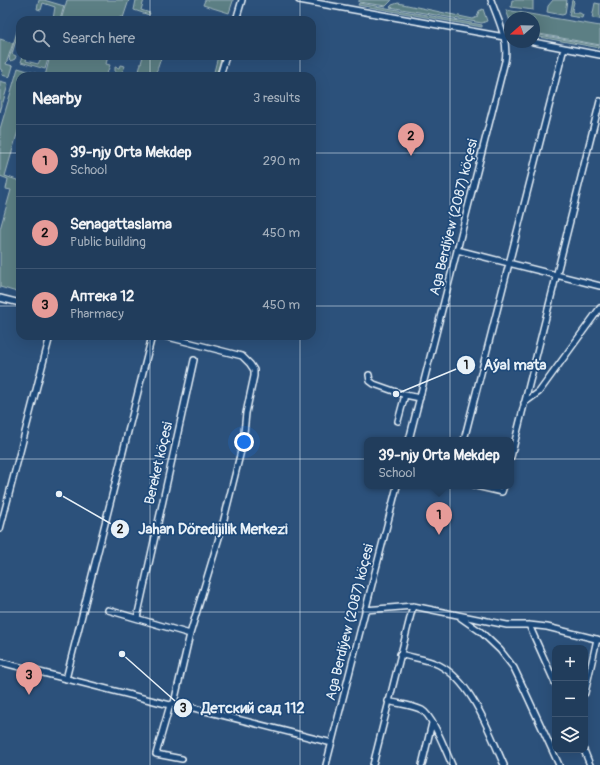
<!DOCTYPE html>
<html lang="en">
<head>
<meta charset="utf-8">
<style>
  body { margin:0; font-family:Pangolin,sans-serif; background:#2d4865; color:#f1f3f6 }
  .controls { position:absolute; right:12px; bottom:12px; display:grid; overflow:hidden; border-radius:8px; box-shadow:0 4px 16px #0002 }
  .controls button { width:36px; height:36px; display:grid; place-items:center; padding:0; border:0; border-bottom:1px solid #3e5672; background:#213d5c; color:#f1f3f6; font:20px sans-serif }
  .compass { position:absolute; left:504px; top:12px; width:36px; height:36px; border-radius:50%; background:#213d5c; box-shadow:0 4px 16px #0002; rotate:250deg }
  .you { position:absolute; left:244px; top:442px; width:14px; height:14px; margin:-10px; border:3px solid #fff; border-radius:50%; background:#1a73e8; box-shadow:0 0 0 6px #1a73e833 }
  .badge { display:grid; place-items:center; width:26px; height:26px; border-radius:50%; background:#e69b98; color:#111; font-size:13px; font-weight:700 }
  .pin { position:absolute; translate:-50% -33px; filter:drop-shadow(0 1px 2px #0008) }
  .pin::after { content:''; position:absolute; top:21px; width:14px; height:12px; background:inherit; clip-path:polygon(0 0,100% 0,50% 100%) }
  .popup { position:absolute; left:364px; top:437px; width:150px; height:52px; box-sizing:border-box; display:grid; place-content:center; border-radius:8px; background:#213d5c; filter:drop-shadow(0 1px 3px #0005); font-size:13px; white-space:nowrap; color:#a2aebb }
  .popup b { font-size:15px; color:#f1f3f6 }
  .popup::after { content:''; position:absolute; left:50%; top:100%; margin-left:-8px; border:8px solid transparent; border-top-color:#213d5c }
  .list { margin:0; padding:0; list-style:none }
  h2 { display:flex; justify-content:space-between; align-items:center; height:52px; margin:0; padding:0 16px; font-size:17px }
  h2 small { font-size:13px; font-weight:400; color:#a2aebb }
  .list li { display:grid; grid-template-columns:26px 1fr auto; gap:12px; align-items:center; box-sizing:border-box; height:72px; padding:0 16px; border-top:1px solid #3e5672 }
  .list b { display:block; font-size:15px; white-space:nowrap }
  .list p { margin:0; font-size:13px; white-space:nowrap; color:#a2aebb }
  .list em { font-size:13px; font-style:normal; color:#a2aebb }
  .icon { flex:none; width:22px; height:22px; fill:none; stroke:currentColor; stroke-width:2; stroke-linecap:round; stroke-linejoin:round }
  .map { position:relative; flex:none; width:600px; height:765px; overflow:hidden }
  .search { position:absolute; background:#213d5c; box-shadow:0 4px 16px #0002; left:16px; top:16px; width:300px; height:44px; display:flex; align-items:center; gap:10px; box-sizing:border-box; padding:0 14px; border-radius:12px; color:#a2aebb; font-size:15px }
  .panel { position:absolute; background:#213d5c; box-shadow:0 4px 16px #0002; left:16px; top:72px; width:300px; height:268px; border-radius:12px }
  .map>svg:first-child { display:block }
</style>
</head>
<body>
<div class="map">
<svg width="600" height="765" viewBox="0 0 600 765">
  <rect width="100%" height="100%" fill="#2c517b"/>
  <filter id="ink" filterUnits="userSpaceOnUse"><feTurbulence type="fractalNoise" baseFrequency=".025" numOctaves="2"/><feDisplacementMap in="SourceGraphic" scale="8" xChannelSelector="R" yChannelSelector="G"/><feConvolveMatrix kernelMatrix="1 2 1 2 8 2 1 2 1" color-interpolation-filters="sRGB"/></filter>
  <g filter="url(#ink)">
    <path fill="#5c7f84" stroke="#a2b8be" d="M39 0H44L64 6 60 20H51L53 19 55 7 43 3 41 10 37 9Z
      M67 0H129L123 18 120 17 119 20H61Z
      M136 0H144L141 10 150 13 149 15 134 10Z
      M205 0H233V1L229 13 203 5Z
      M359 0H392L386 6 359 2Z
      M512 0H533V10L511 7Z
      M553 0H567L565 14 562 15 547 12 548 6Z
      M572 0 574 2 572 10 573 13H580L583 15 582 18 569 16Z
      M359 3 482 25V27L358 5Z
      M398 3 473 19 477 17 479 11 483 9 487 21 482 23 390 7 392 5Z
      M595 3 600 4V19L592 18Z
      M506 10 600 26V45L534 33V18H510V21Z
      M20 21V27L12 54 16 56 15 59 11 61 9 59Z
      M534 34 600 46V48L534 36Z
      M0 39 13 43 6 64 13 66 10 76 9 77 2 75 3 70 0 69Z
      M23 56H27L26 61 38 64 42 56H49L45 69 21 62Z
      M50 56H108L106 64 110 65 106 76H45Z
      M143 56H155L161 58 155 76H143L138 75Z
      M218 56H222L216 76H213Z
      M120 65 125 66 122 73 119 74 115 72V67L119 68Z
      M18 68 38 74V75L39 76H20V124L5 176 20 181V293L0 287V229L11 190 6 189 8 179 0 176V129Z
      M0 81 7 83 8 85 0 112Z"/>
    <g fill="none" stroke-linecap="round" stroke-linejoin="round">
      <g stroke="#e8f1f8" stroke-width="8">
        <path id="minor" d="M299 0 510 38
          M236 20 242 0
          M533 42 600 55
          M220 76 226 56
          M457 250 600 286
          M0 298 20 303
          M164 336 242 356 250 364 254 370V376L246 413 243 443 221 531 190 634 174 703
          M369 375 370 381 374 384 405 395 420 398
          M524 403 539 392 600 308
          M398 421 405 395
          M409 440 505 61C509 40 498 20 491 0
          M464 440 564 48
          M511 457 600 101
          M476 486 502 492 504 486
          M0 529 50 336
          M108 610 190 634
          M365 610 413 606 507 625H529L547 627 600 640
          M137 618 194 360
          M461 618 481 632 500 650 514 668 524 689 559 765
          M529 625 555 683
          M400 654C413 658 427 659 439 665 473 683 489 732 504 765
          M0 662 170 705 174 703 332 743
          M66 679 152 336
          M585 693 597 639
          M388 701C399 704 412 705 422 710 433 716 446 752 452 765
          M170 705 156 754 182 759
          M584 750 590 765
          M326 765 397 486
          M373 765 413 606
          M422 765 432 723"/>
      </g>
      <use href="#minor" stroke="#1f4a7a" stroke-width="5"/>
    </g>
  </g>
  <path fill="none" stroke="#e8f1f8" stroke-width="1" stroke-opacity="0.55" d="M150 0V20M300 0V20M450 0V765M150 56V76M300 56V76M0 153H20M312 153H600M0 306H20M312 306H600M150 336V765M300 336V765M0 459H600M0 612H600"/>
  <g text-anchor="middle" stroke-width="3.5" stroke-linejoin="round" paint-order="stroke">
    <g font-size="14" fill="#e8f1f8" stroke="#1f4a7a">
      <text transform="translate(453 217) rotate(-76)" y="5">Aga Berdiýew (2087) köçesi</text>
      <text transform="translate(158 463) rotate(-77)" y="5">Bereket köçesi</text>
      <text transform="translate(349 622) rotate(-76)" y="5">Aga Berdiýew (2087) köçesi</text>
    </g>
  </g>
  <path fill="none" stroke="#e8f1f8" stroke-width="1.5" d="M396 394L466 365M59 494L120 529M122 654L183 708"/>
  <g fill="#e8f1f8" stroke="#1f4a7a" stroke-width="1.5">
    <circle cx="396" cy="394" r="4"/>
    <circle cx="59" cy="494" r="4"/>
    <circle cx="122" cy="654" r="4"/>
    <circle cx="466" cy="365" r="10"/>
    <circle cx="120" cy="529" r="10"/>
    <circle cx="183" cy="708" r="10"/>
  </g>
  <g font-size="12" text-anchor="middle" font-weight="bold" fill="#111">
    <text x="466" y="369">1</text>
    <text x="120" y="533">2</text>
    <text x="183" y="712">3</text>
  </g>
  <g font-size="15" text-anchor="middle" font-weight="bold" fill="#e8f1f8" stroke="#1f4a7a" stroke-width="3.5" stroke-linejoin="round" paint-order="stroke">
    <text x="515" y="370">Aýal mata</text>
    <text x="213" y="534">Jahan Döredijilik Merkezi</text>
    <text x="253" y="713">Детский сад 112</text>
  </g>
</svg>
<div class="controls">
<button>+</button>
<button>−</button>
<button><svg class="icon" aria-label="layers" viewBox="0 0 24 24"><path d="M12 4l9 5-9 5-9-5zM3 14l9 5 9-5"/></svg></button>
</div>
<svg class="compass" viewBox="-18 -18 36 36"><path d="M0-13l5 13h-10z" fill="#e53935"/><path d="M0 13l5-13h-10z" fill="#a2aebb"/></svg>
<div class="you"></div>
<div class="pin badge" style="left:439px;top:535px">1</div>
<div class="popup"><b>39-njy Orta Mekdep</b>School</div>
<div class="pin badge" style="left:411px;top:156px">2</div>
<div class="pin badge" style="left:29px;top:695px">3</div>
<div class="search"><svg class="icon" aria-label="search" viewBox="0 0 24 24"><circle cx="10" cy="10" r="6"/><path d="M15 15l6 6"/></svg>Search here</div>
<section class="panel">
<h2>Nearby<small>3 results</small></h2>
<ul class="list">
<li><span class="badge">1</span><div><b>39-njy Orta Mekdep</b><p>School</p></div><em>290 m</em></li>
<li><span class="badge">2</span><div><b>Senagattaslama</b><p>Public building</p></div><em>450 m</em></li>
<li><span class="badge">3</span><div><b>Аптека 12</b><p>Pharmacy</p></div><em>450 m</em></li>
</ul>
</section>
</div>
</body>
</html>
